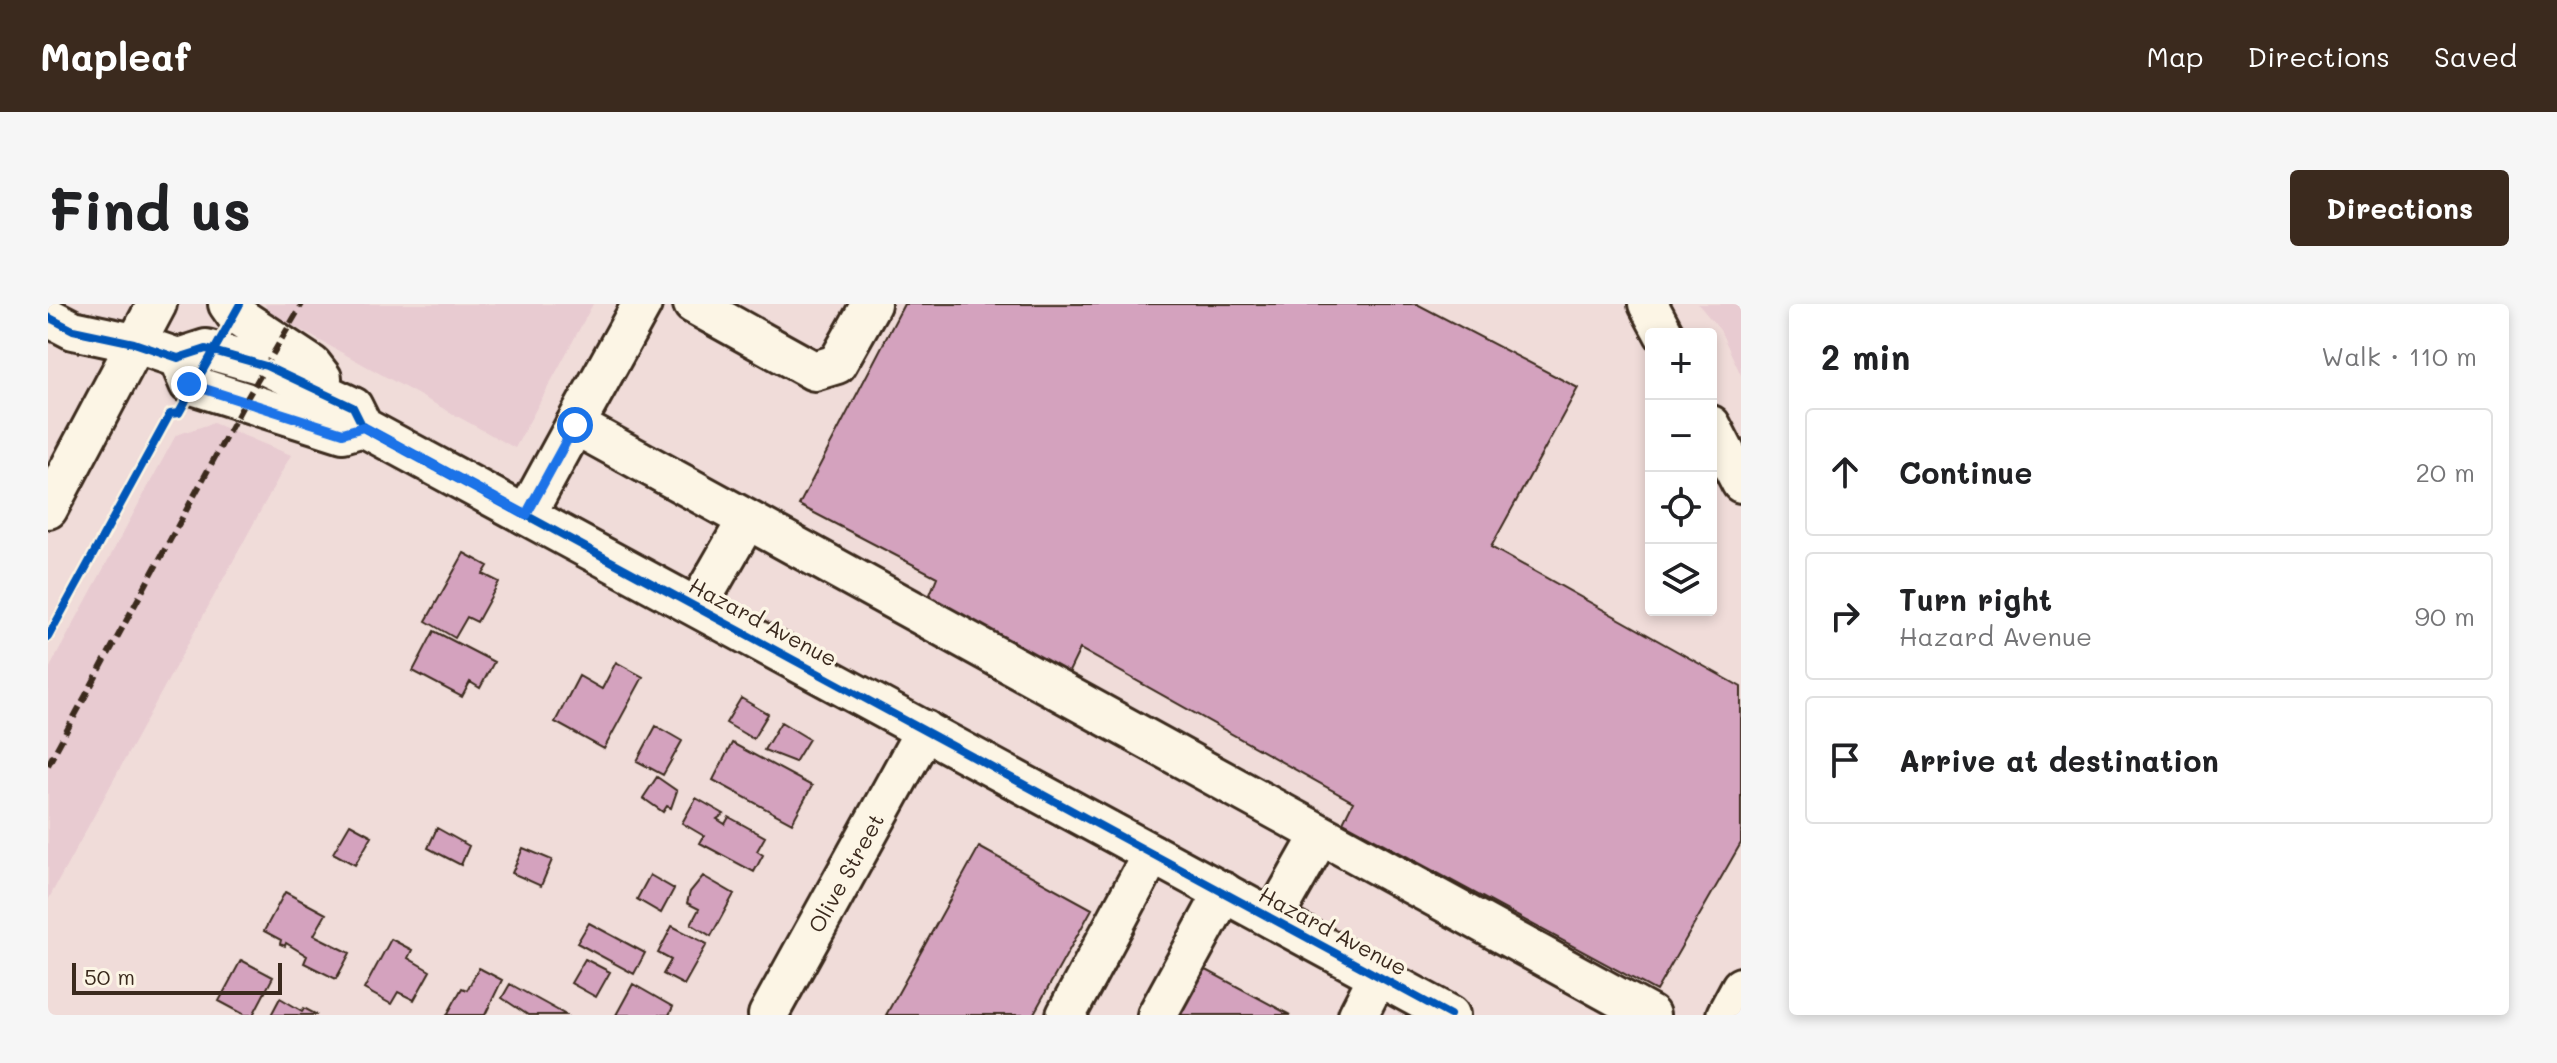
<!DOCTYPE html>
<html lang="en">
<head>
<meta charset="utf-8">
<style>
  body { margin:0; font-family:Mali,sans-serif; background:#f6f6f6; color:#202124 }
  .controls { position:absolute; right:24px; top:24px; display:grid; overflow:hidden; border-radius:8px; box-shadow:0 4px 12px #0003 }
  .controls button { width:72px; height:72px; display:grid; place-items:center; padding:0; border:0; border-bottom:2px solid #e0e0e0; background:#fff; color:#202124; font:40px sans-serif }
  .scale { position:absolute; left:24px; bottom:20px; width:210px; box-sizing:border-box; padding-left:8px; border:4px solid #3b2a1e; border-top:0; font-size:22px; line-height:28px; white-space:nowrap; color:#3b2a1e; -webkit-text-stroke:6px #fcf5e5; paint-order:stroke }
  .stop { position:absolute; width:24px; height:24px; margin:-18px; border:6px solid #1a73e8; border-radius:50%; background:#fff }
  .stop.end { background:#1a73e8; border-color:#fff; box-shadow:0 2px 8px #0008 }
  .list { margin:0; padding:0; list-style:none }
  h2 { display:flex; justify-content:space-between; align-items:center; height:104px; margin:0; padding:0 32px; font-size:34px }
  h2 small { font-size:26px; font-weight:400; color:#757577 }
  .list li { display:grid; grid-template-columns:52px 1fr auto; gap:24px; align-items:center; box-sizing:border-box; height:128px; margin:0 16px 16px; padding:0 16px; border:2px solid #e0e0e0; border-radius:8px }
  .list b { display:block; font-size:30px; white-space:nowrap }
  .list p { margin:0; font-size:26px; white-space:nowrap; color:#757577 }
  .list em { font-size:26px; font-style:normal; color:#757577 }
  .icon { flex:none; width:44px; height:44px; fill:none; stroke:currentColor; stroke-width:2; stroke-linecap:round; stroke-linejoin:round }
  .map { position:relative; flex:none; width:1693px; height:711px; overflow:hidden; border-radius:8px }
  header { display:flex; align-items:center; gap:48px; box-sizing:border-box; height:112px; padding:0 40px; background:#3b2a1e; color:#fff }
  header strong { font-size:38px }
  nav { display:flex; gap:44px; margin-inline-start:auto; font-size:28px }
  .intro { display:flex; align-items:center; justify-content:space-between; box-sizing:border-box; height:192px; padding:0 48px }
  h1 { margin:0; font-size:56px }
  .button { padding:20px 36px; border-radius:8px; background:#3b2a1e; color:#fff; font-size:28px; font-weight:700 }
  main { display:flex; gap:48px; padding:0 48px }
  aside { flex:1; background:#fff; border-radius:8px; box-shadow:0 4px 12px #0003 }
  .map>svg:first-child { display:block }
</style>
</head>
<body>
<header>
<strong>Mapleaf</strong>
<nav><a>Map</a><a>Directions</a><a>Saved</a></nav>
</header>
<div class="intro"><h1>Find us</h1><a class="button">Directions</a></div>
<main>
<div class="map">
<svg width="1693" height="711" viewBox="0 0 1693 711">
  <rect width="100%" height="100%" fill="#f0dcd9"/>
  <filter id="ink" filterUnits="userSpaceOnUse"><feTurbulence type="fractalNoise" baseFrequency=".0125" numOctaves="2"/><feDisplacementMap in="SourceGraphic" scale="16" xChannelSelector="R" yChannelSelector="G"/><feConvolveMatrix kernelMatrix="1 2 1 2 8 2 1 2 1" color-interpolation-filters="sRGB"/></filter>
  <g filter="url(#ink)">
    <path fill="#e8cbd1" d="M217 0H545L467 144 220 8Z
      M1650 0H1693V71L1672 26Z
      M165 119 243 151 0 596V367L128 131Z"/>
    <path fill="#d4a2be" stroke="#3b2a1e" stroke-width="2" d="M856 0H1369L1530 84 1443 243 1693 383V539L1608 687 1295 518 1305 498 1032 345 1019 372 879 298 889 273 751 201Z
      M416 249 440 262 435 270 451 278 429 318 419 313 407 334 378 317Z
      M386 327 446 358 432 384 422 378 414 393 365 367Z
      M568 358 595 373 556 445 507 418 531 372 554 385Z
      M693 394 720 410 705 435 678 419Z
      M733 418 761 435 747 458 716 446Z
      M608 422 634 437 615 471 589 457Z
      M684 439 764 482 744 519 665 476Z
      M609 473 629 487 623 504 619 502 615 508 595 494Z
      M648 494 676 510 669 515 677 520 681 513 717 533 709 547 715 551 706 568 652 539 656 532 634 519Z
      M302 520 324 532 307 561 285 549Z
      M389 524 421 542 413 561 380 544Z
      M931 543 1044 605 985 711H838Z
      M475 544 504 556 493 582 464 569Z
      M602 571 626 585 613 609 589 595Z
      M655 572 686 590 663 632 643 620 651 605 639 599 642 588Z
      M237 588 278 610 266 631 302 649 288 675 256 659 259 652 238 639 237 642 232 640 233 636 216 627Z
      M541 619 597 649 586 670 529 639Z
      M624 622 659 640 636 681 615 670 623 656 610 649Z
      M343 635 364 646 360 654 382 667 366 696 350 688 343 700 316 685Z
      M537 655 562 668 548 693 523 679Z
      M193 656 225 673 205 711H197L171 697Z
      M1151 662 1242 711H1125Z
      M431 664 454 676 437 711H399L414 684 419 686Z
      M462 680 518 711H480L454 694Z
      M585 680 625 703 621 711H568Z
      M232 694 254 707 256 704 269 711H223Z"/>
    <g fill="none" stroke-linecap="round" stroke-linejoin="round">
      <g stroke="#3b2a1e" stroke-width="44">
        <g id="minor">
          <path d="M180 0 187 10 264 61 274 74"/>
          <path d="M645 0 766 67 789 60 823 0"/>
          <path d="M1600 0 1616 30"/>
          <path d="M0 13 25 26 86 39 130 54 158 45 218 62 305 103 315 123 1402 711"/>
          <path d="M130 54 141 80 295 129 315 123"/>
          <path d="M527 121 594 0"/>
          <path d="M1663 121 1693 179"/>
          <path d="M0 205 109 0"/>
          <path d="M478 211 527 121 1602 711"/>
          <path d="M649 303 699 216"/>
          <path d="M1225 615 1272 532"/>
          <path id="s1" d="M720 711 877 426"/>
          <path d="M1018 711 1104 550"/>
          <path d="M1109 711 1176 588"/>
          <path d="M1310 711 1330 672"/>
          <path d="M1678 711 1693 683"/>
        </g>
      </g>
      <use href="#minor" stroke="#fcf5e5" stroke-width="38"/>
      <path stroke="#3b2a1e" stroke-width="6" stroke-dasharray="12 6" stroke-linecap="butt" d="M0 461 198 96 254 0"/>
      <g stroke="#fcf5e5" stroke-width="13">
        <path id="cycleway" d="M0 13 25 26 86 39 130 54 158 45 218 62 305 103 315 123 1402 711
          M0 333 122 110 131 109 192 0"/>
      </g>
      <use href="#cycleway" stroke="#0057b8" stroke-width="8"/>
    </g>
  </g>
  <g fill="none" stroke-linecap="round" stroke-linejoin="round" filter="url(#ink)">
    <path stroke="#1a73e8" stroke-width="10" d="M141 80 295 129 315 123 478 211 527 121"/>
  </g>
  <g text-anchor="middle" stroke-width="7" stroke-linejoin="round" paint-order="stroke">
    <g font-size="22" fill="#3b2a1e" stroke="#fcf5e5">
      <text transform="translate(715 318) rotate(28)" y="8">Hazard Avenue</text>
      <text dy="8" stroke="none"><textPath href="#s1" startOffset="162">Olive Street</textPath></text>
      <text transform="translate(1285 627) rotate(28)" y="8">Hazard Avenue</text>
    </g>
  </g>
</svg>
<div class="controls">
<button>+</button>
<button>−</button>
<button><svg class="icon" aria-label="locate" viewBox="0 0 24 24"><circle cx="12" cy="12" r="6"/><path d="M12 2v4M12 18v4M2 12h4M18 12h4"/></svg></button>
<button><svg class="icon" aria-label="layers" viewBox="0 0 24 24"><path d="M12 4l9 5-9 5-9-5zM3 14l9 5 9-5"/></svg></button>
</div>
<div class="scale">50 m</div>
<div class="stop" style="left:527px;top:121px"></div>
<div class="stop end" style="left:141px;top:80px"></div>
</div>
<aside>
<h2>2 min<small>Walk · 110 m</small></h2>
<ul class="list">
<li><svg class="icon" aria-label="ahead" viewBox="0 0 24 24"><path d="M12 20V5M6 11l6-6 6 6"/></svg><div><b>Continue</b></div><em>20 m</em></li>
<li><svg class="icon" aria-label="right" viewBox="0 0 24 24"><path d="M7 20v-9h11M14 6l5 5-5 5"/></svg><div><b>Turn right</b><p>Hazard Avenue</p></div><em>90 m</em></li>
<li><svg class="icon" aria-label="arrive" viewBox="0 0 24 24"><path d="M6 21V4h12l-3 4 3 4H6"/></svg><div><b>Arrive at destination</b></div></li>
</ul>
</aside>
</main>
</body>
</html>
